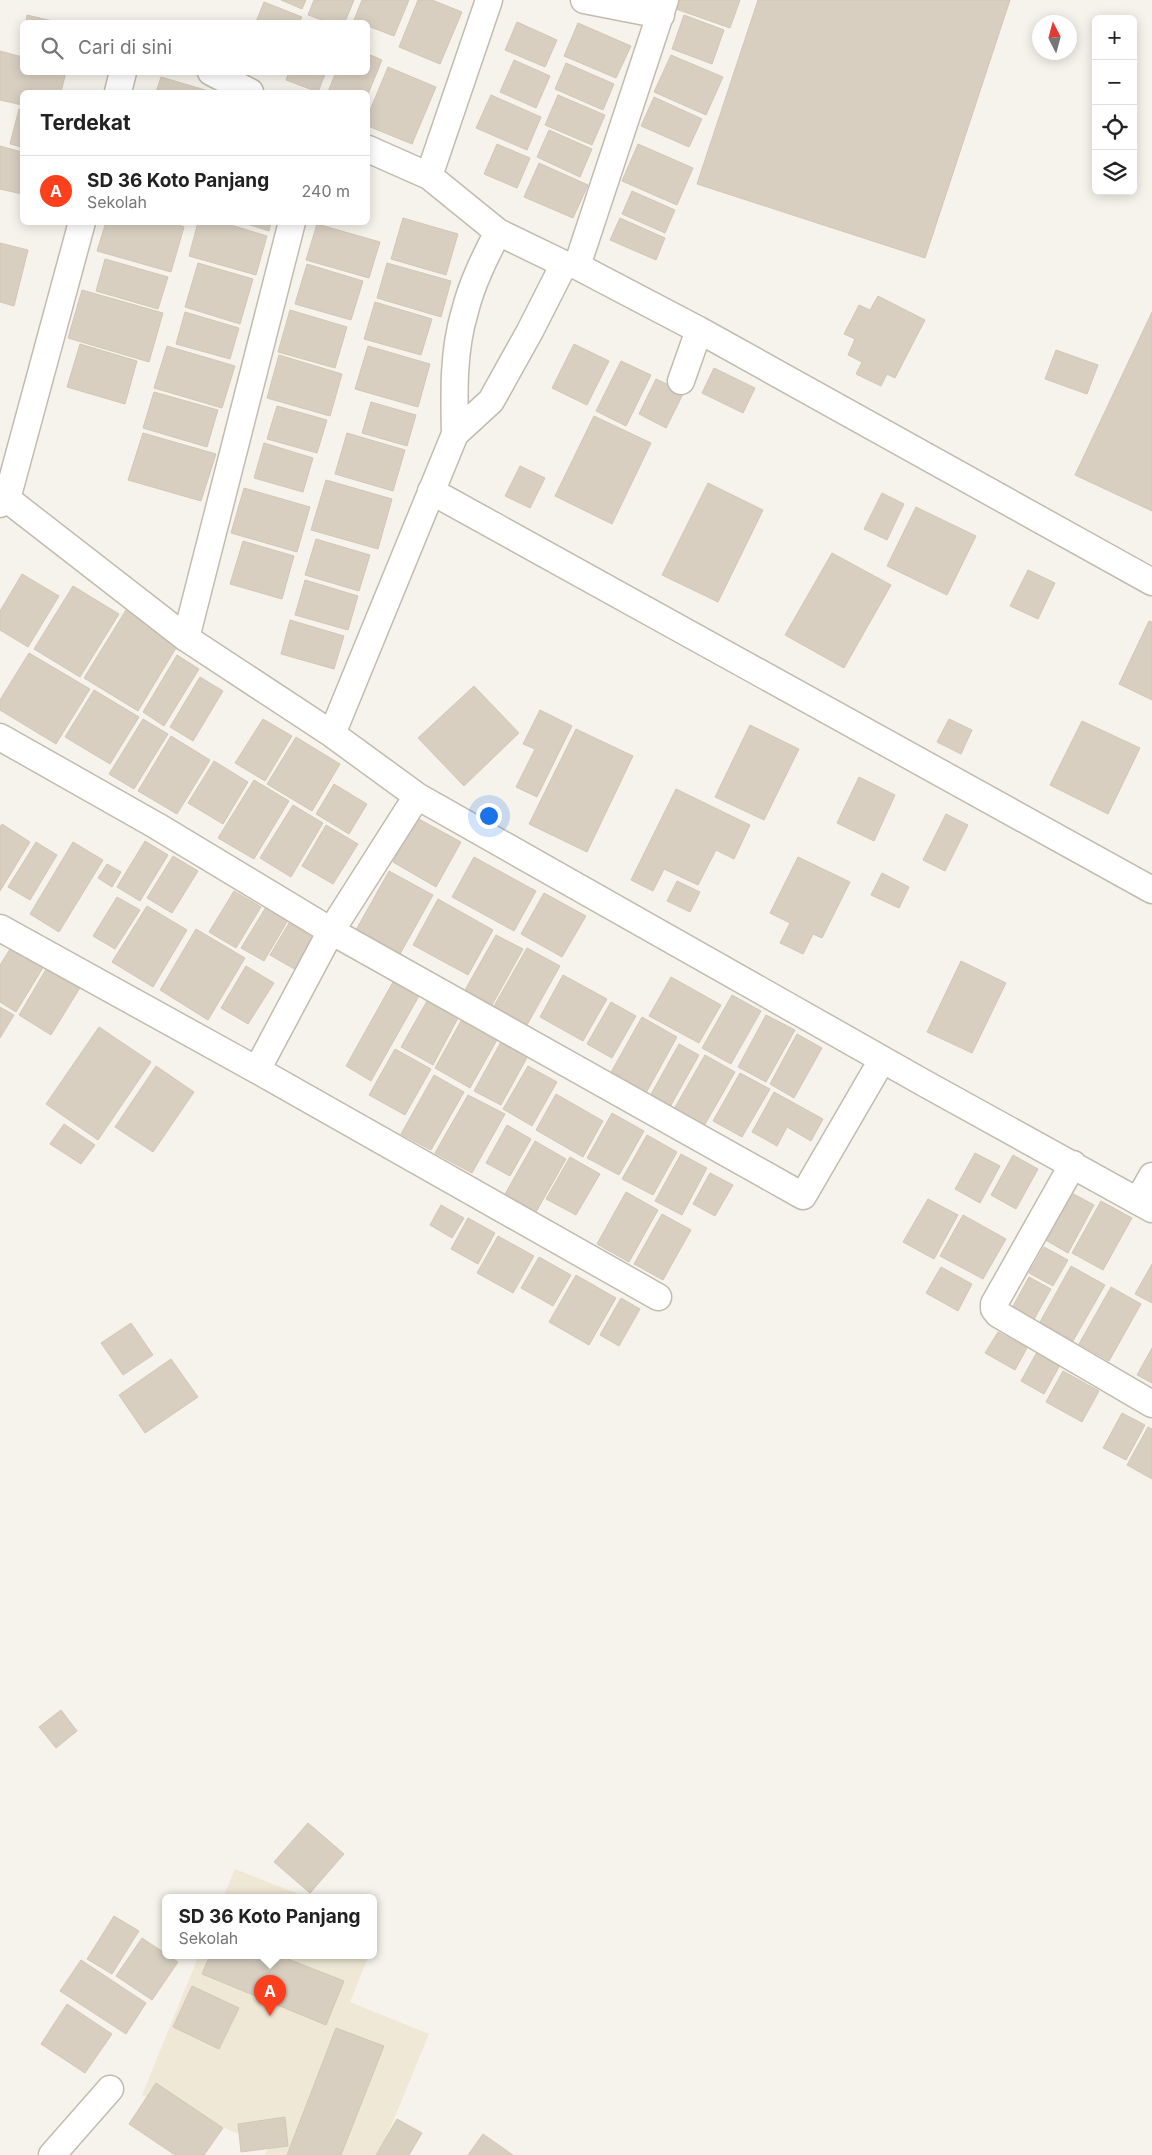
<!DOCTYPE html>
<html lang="id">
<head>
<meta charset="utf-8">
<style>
  body { margin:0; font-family:Inter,sans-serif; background:#f2f2f2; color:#222 }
  .controls { position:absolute; right:15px; top:15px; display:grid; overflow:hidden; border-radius:8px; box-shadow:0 2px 12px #0003 }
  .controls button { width:45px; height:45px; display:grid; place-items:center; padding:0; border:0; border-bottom:1px solid #e0e0e0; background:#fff; color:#222; font:25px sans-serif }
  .compass { position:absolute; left:1032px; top:15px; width:45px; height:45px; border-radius:50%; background:#fff; box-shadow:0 2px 12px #0003; rotate:354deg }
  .you { position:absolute; left:488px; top:815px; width:18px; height:18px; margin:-12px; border:4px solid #fff; border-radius:50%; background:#1a73e8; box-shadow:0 0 0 8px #1a73e833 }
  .badge { display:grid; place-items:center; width:32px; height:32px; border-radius:50%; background:#fc3f1d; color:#fff; font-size:16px; font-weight:700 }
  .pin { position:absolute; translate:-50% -41px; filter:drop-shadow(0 1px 2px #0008) }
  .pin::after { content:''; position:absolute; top:26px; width:18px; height:15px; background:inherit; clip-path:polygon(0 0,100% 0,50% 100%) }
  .popup { position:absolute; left:162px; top:1894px; width:215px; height:65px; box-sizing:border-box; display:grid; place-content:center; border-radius:8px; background:#fff; filter:drop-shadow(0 1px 4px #0005); font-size:16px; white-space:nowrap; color:#767676 }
  .popup b { font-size:19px; color:#222 }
  .popup::after { content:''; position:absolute; left:50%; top:100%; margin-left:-10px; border:10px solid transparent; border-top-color:#fff }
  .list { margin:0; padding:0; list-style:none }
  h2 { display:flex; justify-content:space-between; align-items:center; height:65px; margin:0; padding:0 20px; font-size:21px }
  h2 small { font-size:16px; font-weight:400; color:#767676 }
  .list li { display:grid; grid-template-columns:32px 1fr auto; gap:15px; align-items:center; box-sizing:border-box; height:70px; padding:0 20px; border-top:1px solid #e0e0e0 }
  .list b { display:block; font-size:19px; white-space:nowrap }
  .list p { margin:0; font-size:16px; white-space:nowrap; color:#767676 }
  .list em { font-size:16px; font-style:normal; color:#767676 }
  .icon { flex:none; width:28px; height:28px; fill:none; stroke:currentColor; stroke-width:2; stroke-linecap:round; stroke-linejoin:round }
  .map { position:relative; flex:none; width:1152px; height:2155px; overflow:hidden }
  .search { position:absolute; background:#fff; box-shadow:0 2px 12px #0003; left:20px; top:20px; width:350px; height:55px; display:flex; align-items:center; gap:12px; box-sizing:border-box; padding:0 18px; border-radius:8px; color:#767676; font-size:19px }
  .panel { position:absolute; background:#fff; box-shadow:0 2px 12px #0003; left:20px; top:90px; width:350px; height:135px; border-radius:8px }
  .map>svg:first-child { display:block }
</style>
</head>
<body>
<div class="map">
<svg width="1152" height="2155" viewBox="0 0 1152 2155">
  <rect width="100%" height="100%" fill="#f6f3ec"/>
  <path fill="#efe8d6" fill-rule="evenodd" d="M235 1869 306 1897H223Z
    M199 1955H210L202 1974 326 2025 344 1981 288 1959 289 1955H369L350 2002 429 2034 379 2155H341L336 2029 287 2155H265L269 2146 142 2095ZM192 1986 238 2008 219 2049 173 2027Z"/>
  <path fill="#d8cfc1" stroke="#d3c7b4" d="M281 0H306L302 9Z
    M314 0H354L345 22H328L308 15Z
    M362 0H409L394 36 368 26V22L354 20Z
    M418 0H432L462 12 440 64 399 47Z
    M679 0H740L730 28 676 9Z
    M758 0H1010L925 258 697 184Z
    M264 2 302 17 299 22H256Z
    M27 15 57 22H26Z
    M684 15 724 30 712 64 672 49Z
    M517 22 557 40 545 67 505 50Z
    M578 23 631 46 616 78 564 56Z
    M0 51 22 57V72H66L61 92H22V105L0 100Z
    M368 54 382 60 368 94 328 92 336 72H368Z
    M671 55 723 77 706 115 654 92Z
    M514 60 550 76 536 108 500 92Z
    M566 63 614 84 603 110 555 89Z
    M388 67 436 87 412 144 368 126V115Z
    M289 72H326L318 92 286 80Z
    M161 77 212 92H156Z
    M491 95 541 117 527 150 476 128Z
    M558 95 605 115 592 145 545 125Z
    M654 97 702 119 689 147 641 126Z
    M19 109 22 110V147L10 144Z
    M549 130 592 149 580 177 537 157Z
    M497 144 530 158 517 188 484 174Z
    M638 144 693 168 677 205 622 181Z
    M0 146 22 152V194L0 189Z
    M539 163 588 185 573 218 524 197Z
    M632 191 675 210 665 233 622 214Z
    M403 218 458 234 446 275 391 259Z
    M620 218 665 238 656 260 610 240Z
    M106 222H170L184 227 171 272 97 251Z
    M198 222H221L267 236 256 275 189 256Z
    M241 222H271L269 231Z
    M317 224 380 242 369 278 306 260Z
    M0 243 28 250 14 306 0 302Z
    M105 259 168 277 158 309 96 291Z
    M198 263 253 279 240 324 185 307Z
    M387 263 451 281 441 317 377 298Z
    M307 264 363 281 351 320 295 304Z
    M82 290 163 313 149 362 68 338Z
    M878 296 925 320 895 378 887 374 881 386 856 374 862 362 848 355 855 339 844 334 859 305 870 310Z
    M375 302 432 319 421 355 364 339Z
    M290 310 347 327 335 368 278 352Z
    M185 312 239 328 230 359 176 344Z
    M1152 312V511L1075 475Z
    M80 344 137 361 125 404 67 387Z
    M574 344 609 361 587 405 552 388Z
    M167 346 235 366 222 408 154 388Z
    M368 346 430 364 418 407 355 389Z
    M1056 350 1098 365 1087 394 1045 379Z
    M279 355 342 374 330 416 267 398Z
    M621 361 651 375 626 426 596 411Z
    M714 368 755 388 743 413 702 393Z
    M656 379 684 392 666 428 639 414Z
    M154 392 218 410 207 447 143 428Z
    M371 402 416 415 407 446 362 433Z
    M277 406 327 420 317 453 267 439Z
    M594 416 651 443 612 524 555 496Z
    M143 433 216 454 201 501 128 480Z
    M347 433 405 450 393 491 335 474Z
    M264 443 313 458 303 492 254 478Z
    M520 466 545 478 530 508 505 496Z
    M326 480 392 499 378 549 311 530Z
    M708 483 763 510 718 602 662 575Z
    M244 488 310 507 297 552 231 533Z
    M882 493 904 504 887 540 864 529Z
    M916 507 976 536 947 595 887 566Z
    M316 539 370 555 359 591 305 575Z
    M243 541 294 556 282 599 230 584Z
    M832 553 891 585 844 668 785 635Z
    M1028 570 1055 583 1038 619 1010 606Z
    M22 574 59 596 28 647 0 630V611Z
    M305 580 358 596 348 630 295 615Z
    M73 586 119 614 80 677 34 649Z
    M126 610 179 643 138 711 84 678Z
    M290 620 344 636 334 669 281 654Z
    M1149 621 1152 622V700L1119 684Z
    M29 653 90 689 56 744 0 710V700Z
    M177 655 199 669 164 726 143 712Z
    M200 677 223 691 193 741 170 727Z
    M474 686 519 733 464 786 418 738Z
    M94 690 139 717 110 764 65 737Z
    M540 710 572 726 537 797 516 787 535 749 523 744Z
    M143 719 168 734 134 789 109 774Z
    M263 719 292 736 265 781 235 763Z
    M949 719 972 730 961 754 937 742Z
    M1082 721 1140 748 1108 814 1050 785Z
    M750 725 799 749 764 820 715 797Z
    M576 729 633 756 587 852 529 824Z
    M171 736 210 760 177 814 138 791Z
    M296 737 340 764 312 811 267 784Z
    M214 761 248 782 223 824 188 803Z
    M859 777 895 795 874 841 837 823Z
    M254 780 289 801 254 859 218 838Z
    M334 784 367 804 349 834 316 814Z
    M676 789 750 825 734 859 716 850 698 885 664 869 653 891 631 880Z
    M293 805 323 823 291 877 260 858Z
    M946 814 968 825 945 871 923 860Z
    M417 818 461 842 436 887 393 862Z
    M2 824 30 842 0 891V827Z
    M326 825 358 844 333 884 302 866Z
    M145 841 168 855 140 901 117 887Z
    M36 842 57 855 30 900 8 887Z
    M73 842 103 860 59 932 30 914Z
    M173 856 198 871 172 913 147 898Z
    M474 857 536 891 514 931 452 897Z
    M798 857 850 882 822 938 813 934 803 954 780 943 790 923 770 913Z
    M107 864 121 872 112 887 98 878Z
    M389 871 433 895 400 954 356 930Z
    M882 873 909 887 899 908 871 895Z
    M677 881 700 892 690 912 667 901Z
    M234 891 261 907 236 948 209 932Z
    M544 893 586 916 562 957 521 934Z
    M117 897 140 910 115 949 93 936Z
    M438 899 493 930 468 975 413 945Z
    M147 906 187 930 153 987 112 962Z
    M266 907 288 920 264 961 241 948Z
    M289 923 315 939 296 970 270 955Z
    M196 929 245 958 208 1020 160 990Z
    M496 935 523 949 492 1005 465 990Z
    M12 946 44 966 16 1012 0 1002V965Z
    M527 948 560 966 527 1025 494 1006Z
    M961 961 1006 983 972 1053 927 1032Z
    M48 966 81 986 51 1035 19 1015Z
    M246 966 274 983 248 1024 221 1008Z
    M563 975 607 999 583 1041 540 1017Z
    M671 977 721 1005 699 1043 649 1016Z
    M393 982 419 996 371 1081 346 1066Z
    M732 995 761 1011 731 1064 702 1048Z
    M427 1001 458 1018 433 1065 401 1047Z
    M611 1002 636 1016 612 1058 587 1044Z
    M0 1007 14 1015 0 1038Z
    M766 1015 795 1030 766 1082 738 1067Z
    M642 1017 677 1037 646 1093 610 1074Z
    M462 1019 498 1038 470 1088 435 1068Z
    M99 1027 151 1062 98 1140 46 1104Z
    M797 1034 822 1048 794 1098 770 1084Z
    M502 1040 529 1054 501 1105 474 1091Z
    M679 1044 699 1055 670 1107 650 1096Z
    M395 1049 431 1069 405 1115 369 1095Z
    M705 1055 735 1072 704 1126 674 1109Z
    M156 1066 194 1092 153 1152 115 1127Z
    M528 1066 557 1082 532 1126 503 1109Z
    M740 1073 770 1089 742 1137 713 1121Z
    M434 1075 464 1092 431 1150 401 1134Z
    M774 1092 823 1119 811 1141 787 1127 777 1146 752 1132Z
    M556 1094 603 1121 583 1157 536 1130Z
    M468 1095 505 1114 472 1173 435 1153Z
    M612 1113 644 1131 619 1175 587 1158Z
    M64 1124 95 1145 81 1164 50 1144Z
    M507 1125 531 1139 510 1176 486 1163Z
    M647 1135 677 1152 653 1195 622 1179Z
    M535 1141 566 1159 536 1212 505 1194Z
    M975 1153 1000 1166 980 1203 955 1189Z
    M681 1154 707 1168 682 1215 655 1201Z
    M1013 1155 1038 1169 1016 1209 991 1195Z
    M570 1157 600 1174 576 1215 546 1199Z
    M710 1173 733 1185 715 1216 693 1204Z
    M1068 1191 1094 1205 1068 1253 1042 1238Z
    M626 1192 658 1210 629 1262 597 1244Z
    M928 1199 958 1215 934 1259 903 1242Z
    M1101 1201 1132 1218 1103 1270 1072 1253Z
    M441 1205 464 1218 452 1238 430 1225Z
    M662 1214 691 1230 663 1280 634 1264Z
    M963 1215 1006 1239 983 1279 940 1256Z
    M468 1218 495 1233 478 1264 451 1249Z
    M498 1236 534 1256 513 1293 477 1273Z
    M1044 1247 1068 1260 1053 1286 1029 1273Z
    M539 1257 571 1275 553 1306 521 1288Z
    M1152 1264V1303L1135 1294Z
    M1071 1266 1105 1285 1073 1341 1040 1322Z
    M941 1267 972 1284 958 1311 926 1293Z
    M576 1275 616 1298 589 1345 549 1322Z
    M1029 1277 1051 1289 1033 1321 1012 1308Z
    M1111 1287 1141 1304 1109 1361 1079 1344Z
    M621 1298 640 1309 619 1346 600 1335Z
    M131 1323 153 1355 123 1375 101 1343Z
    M998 1332 1027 1348 1015 1370 985 1353Z
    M1152 1348V1383L1137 1375Z
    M1037 1352 1060 1365 1044 1394 1021 1381Z
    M171 1359 198 1397 145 1433 119 1395Z
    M1063 1371 1099 1391 1082 1422 1046 1402Z
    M1122 1413 1145 1425 1126 1460 1103 1448Z
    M1148 1427 1152 1429V1479L1127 1465Z
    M61 1710 77 1731 56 1748 39 1727Z
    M308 1823 344 1854 310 1893 274 1862Z
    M114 1916 139 1931 112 1974 87 1959Z
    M142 1938 178 1962 152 2000 116 1976Z
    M210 1955H289L288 1959 344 1981 326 2025 202 1974Z
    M81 1960 146 2003 126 2034 60 1991Z
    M192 1986 239 2008 219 2049 173 2027Z
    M67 2004 112 2034 85 2073 41 2044Z
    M336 2028 384 2046 341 2155H287Z
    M156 2083 223 2128 204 2155H175L129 2124Z
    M285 2117 288 2146 241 2152 238 2124Z
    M397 2119 422 2133 409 2155H376Z
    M483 2134 513 2155H468Z"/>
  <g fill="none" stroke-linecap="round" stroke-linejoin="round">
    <g stroke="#c2bbae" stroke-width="29">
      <path id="minor" d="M584 0 661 15
        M211 72 250 92
        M118 92 123 72
        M368 149 429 176 498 232 564 264 577 266 665 0
        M429 176 489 0
        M577 266 699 330 681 381
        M699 330 1152 582
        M455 434C454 393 453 350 465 311 472 283 485 257 498 232
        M431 491 1152 890
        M7 499 186 638 332 734 417 796 924 1083 1152 1209
        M0 504 7 499 82 222
        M186 638 292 222
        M332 734 455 434 491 401 530 331 564 264
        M0 737 157 826 331 931 803 1196 882 1060
        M0 928 257 1070 658 1297
        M257 1070 331 931 417 796
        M1073 1164 994 1304V1309L998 1314 1152 1404
        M1138 1201 1152 1176
        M52 2155 110 2089"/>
    </g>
    <use href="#minor" stroke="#fff" stroke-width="26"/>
  </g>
</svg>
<div class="controls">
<button>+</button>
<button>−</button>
<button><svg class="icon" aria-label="locate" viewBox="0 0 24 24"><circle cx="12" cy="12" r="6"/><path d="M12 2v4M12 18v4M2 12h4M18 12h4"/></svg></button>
<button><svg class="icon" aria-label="layers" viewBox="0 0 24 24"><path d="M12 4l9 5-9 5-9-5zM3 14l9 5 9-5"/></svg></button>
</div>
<svg class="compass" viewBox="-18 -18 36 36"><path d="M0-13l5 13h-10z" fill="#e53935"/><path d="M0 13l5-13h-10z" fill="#767676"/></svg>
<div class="you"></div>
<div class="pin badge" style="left:270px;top:2016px">A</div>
<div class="popup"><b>SD 36 Koto Panjang</b>Sekolah</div>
<div class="search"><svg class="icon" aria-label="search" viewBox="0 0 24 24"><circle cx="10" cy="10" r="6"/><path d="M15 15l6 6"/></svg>Cari di sini</div>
<section class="panel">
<h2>Terdekat<small></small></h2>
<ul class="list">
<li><span class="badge">A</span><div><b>SD 36 Koto Panjang</b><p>Sekolah</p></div><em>240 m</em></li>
</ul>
</section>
</div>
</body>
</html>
